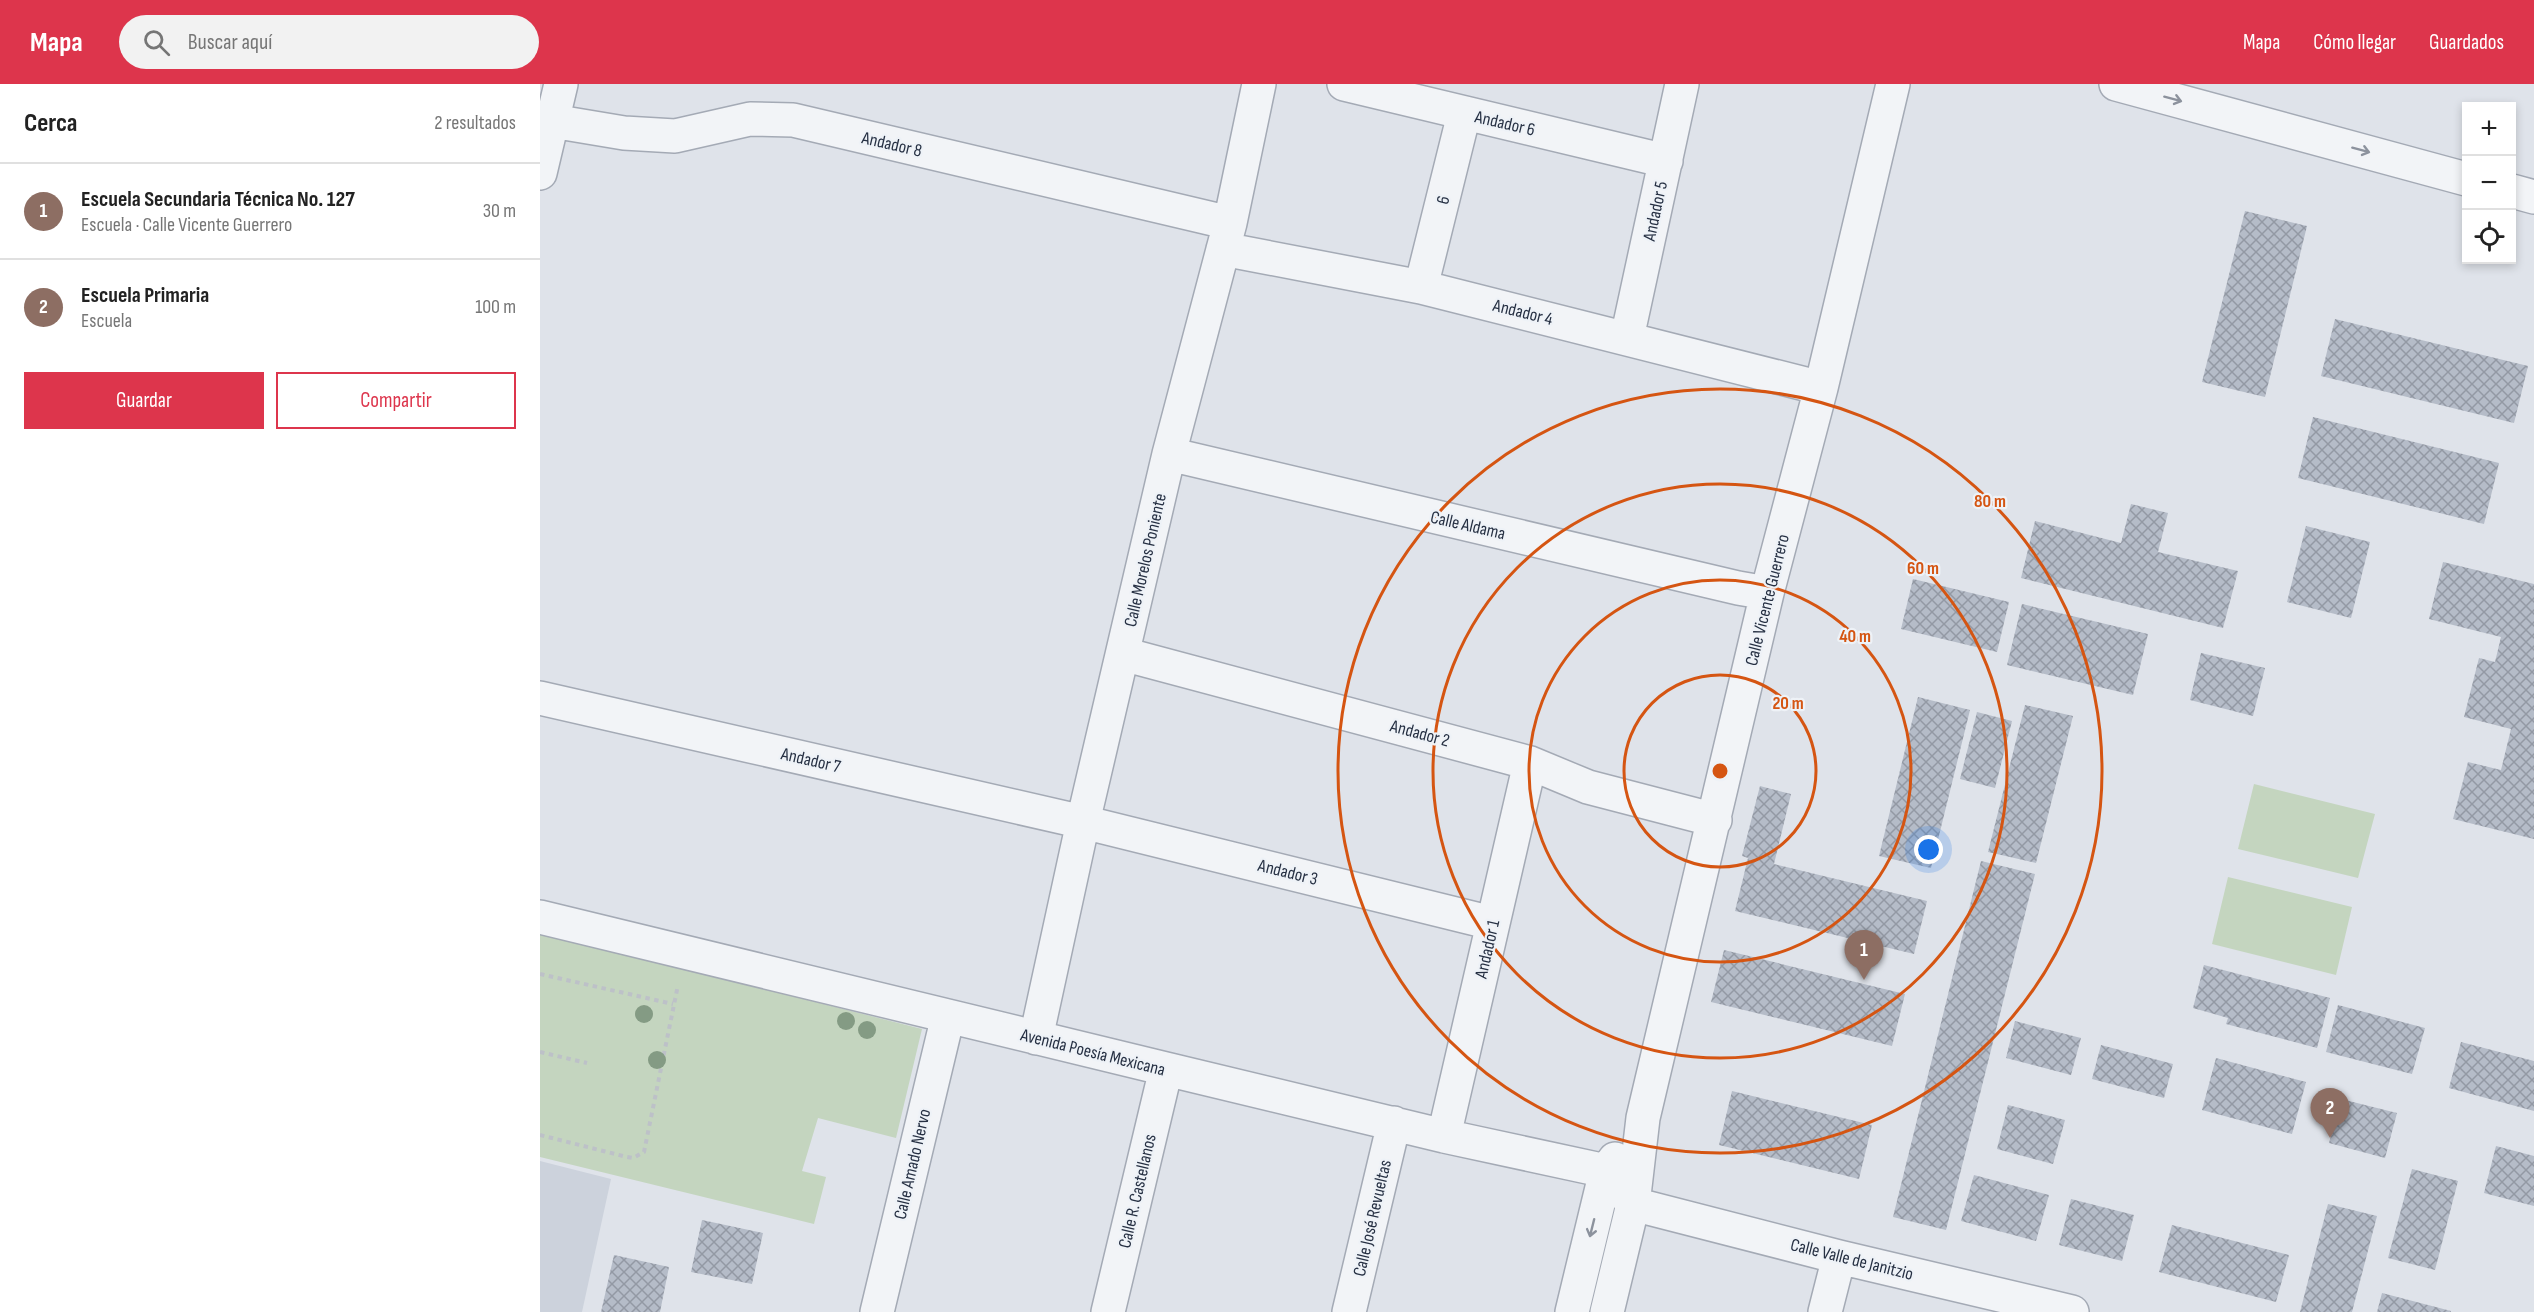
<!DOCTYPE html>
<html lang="es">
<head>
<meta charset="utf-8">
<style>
  body { margin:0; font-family:"Sofia Sans Condensed",sans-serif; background:#f2f2f2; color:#222 }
  .controls { position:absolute; right:18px; top:18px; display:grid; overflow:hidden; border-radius:0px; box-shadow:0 3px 9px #0003 }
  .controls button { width:54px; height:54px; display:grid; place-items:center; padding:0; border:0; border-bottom:2px solid #e0e0e0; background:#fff; color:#222; font:30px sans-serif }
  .you { position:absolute; left:1389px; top:766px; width:21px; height:21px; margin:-15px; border:4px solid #fff; border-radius:50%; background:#1a73e8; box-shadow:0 0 0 9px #1a73e833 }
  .badge { display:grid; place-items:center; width:39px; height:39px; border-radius:50%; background:#dd354c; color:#fff; font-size:20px; font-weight:700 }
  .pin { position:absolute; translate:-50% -50px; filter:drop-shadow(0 2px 3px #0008) }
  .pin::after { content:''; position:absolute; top:32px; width:21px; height:18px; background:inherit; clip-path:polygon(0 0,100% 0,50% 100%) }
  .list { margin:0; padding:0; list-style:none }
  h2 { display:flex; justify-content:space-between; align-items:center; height:78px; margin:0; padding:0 24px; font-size:26px }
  h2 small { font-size:20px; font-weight:400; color:#767676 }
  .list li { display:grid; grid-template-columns:39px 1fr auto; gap:18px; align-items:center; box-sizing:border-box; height:96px; padding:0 24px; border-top:2px solid #e0e0e0 }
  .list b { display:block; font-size:22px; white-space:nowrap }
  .list p { margin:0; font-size:20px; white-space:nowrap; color:#767676 }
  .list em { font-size:20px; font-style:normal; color:#767676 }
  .actions { display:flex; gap:12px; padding:18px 24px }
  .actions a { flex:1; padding:14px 0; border:2px solid #dd354c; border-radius:0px; text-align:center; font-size:21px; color:#dd354c }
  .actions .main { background:#dd354c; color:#fff }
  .icon { flex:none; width:33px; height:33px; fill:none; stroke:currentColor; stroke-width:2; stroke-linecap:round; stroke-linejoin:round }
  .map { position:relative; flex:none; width:1994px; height:1228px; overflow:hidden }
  header { display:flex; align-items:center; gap:36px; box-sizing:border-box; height:84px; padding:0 30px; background:#dd354c; color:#fff }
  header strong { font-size:28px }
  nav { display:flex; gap:33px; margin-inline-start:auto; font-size:21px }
  .search { width:420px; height:54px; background:#f2f2f2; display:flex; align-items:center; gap:15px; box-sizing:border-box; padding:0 21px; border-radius:33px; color:#767676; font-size:22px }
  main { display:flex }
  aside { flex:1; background:#fff }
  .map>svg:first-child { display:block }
</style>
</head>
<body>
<header>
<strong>Mapa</strong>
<div class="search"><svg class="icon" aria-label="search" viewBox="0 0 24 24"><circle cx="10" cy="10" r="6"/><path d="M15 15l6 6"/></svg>Buscar aquí</div>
<nav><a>Mapa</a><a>Cómo llegar</a><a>Guardados</a></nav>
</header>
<main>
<aside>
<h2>Cerca<small>2 resultados</small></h2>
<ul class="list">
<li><span class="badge" style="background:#8d6e63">1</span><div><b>Escuela Secundaria Técnica No. 127</b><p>Escuela · Calle Vicente Guerrero</p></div><em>30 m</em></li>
<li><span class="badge" style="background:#8d6e63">2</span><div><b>Escuela Primaria</b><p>Escuela</p></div><em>100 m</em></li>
</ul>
<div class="actions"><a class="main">Guardar</a><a>Compartir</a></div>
</aside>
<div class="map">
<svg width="1994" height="1228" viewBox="0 0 1994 1228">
  <defs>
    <pattern id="building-cross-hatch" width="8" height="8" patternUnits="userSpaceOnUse" patternTransform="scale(1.5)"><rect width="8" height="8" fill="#b5bcc8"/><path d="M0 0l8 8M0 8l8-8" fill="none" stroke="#9399a4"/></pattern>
  </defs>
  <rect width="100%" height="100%" fill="#dfe3ea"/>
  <path fill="#ccd2dc" d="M0 1077 71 1095 42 1228H0Z"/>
  <path fill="#c4d5bf" d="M1714 700 1835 730 1818 794 1698 765Z
    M1688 793 1812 823 1796 891 1672 860Z
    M0 848 382 945 356 1054 278 1034 262 1087 286 1093 274 1140 0 1073Z"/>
  <path fill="url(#building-cross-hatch)" d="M1705 127 1767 142 1725 313 1662 298Z
    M1795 235 1988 282 1974 339 1781 292Z
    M1773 333 1959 379 1944 440 1758 394Z
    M1591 420 1628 429 1618 468 1698 487 1683 544 1481 494 1495 437 1581 459Z
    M1766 442 1830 458 1811 534 1747 518Z
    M1903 478 1994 500V755L1913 735 1928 678 1961 686 1971 645 1924 633 1939 574 1955 578 1961 553 1889 535Z
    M1373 495 1469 518 1457 568 1361 545Z
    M1482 520 1608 550 1593 611 1467 581Z
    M1661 569 1725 584 1713 632 1650 616Z
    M1378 613 1430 626 1391 784 1339 772Z
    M1485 621 1533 632 1496 779 1448 768Z
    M1437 628 1472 637 1455 704 1420 695Z
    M1220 702 1251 710 1234 780 1387 817 1374 870 1195 827 1208 774 1202 772Z
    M1441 777 1495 790 1406 1146 1353 1133Z
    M1184 866 1365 910 1352 962 1171 918Z
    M1664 881 1790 914 1777 964 1686 940 1688 934 1653 924Z
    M1798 921 1885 944 1872 990 1786 968Z
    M1475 937 1541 954 1531 991 1466 974Z
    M1921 958 1994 977V1027L1909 1004Z
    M1561 961 1633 980 1624 1014 1552 995Z
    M1676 974 1766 998 1752 1050 1662 1026Z
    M1192 1007 1332 1041 1319 1095 1179 1061Z
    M1801 1015 1857 1029 1845 1074 1789 1059Z
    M1468 1021 1525 1036 1513 1080 1457 1065Z
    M1956 1062 1994 1072V1122L1944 1109Z
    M1872 1085 1918 1097 1895 1186 1848 1174Z
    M1434 1091 1509 1111 1496 1157 1421 1137Z
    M1531 1115 1594 1131 1582 1177 1519 1161Z
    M1788 1120 1837 1132 1812 1228H1760Z
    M162 1136 223 1149 212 1200 151 1188Z
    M1632 1141 1749 1171 1736 1218 1619 1188Z
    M74 1171 129 1183 120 1228H61Z
    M1842 1209 1911 1227V1228H1837Z"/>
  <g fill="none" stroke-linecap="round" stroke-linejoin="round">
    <g stroke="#a4aab5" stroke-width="36">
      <path id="minor" d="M804 0 1126 77
        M1576 0 1926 95
        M12 37 84 49 135 52 210 35 253 36 690 139
        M0 89 21 0
        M1972 107 1994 113
        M683 165 881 203 1281 304
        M881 203 924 30
        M1087 254 1142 0
        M629 370 1198 504 1227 509
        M583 570 990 679 1048 703 1175 736
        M0 614 543 738 952 839
        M0 833 626 985 904 1052 1066 1087 1093 1120
        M496 954 543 738 629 370 690 139 719 0
        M904 1052 990 679
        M1093 1120 1299 1173 1532 1228
        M337 1228 408 932
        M568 1228 626 985
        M809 1228 854 1039
        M1032 1228 1066 1087 1075 1075
        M1067 1228 1093 1120 1103 1034 1227 509 1281 304 1353 0
        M1285 1228 1299 1173"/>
    </g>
    <path stroke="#bdc1c8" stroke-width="4" stroke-dasharray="4.5 4.5" stroke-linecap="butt" d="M0 890 133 920
      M0 968 47 979
      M0 1051 87 1073 93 1074 104 1068 138 901"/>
    <use href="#minor" stroke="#f2f4f7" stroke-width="33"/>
  </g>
  <g fill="#849b84">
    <circle cx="104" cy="930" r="9"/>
    <circle cx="306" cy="937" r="9"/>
    <circle cx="327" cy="946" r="9"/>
    <circle cx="117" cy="976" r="9"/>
  </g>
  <defs><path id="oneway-shaft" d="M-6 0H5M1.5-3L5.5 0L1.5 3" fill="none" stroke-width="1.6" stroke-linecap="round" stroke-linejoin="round" transform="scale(1.5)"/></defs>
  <g stroke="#8c929d">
    <use href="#oneway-shaft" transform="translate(1633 15) rotate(15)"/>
    <use href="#oneway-shaft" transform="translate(1821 66) rotate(15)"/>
    <use href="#oneway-shaft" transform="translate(1052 1144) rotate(104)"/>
  </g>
  <g fill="none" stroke="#d55512" stroke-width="3">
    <circle cx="1180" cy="687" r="96"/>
    <circle cx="1180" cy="687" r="191"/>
    <circle cx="1180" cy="687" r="287"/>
    <circle cx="1180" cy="687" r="382"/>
  </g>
  <g text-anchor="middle" stroke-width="4.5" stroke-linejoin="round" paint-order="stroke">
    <g font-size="18" fill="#263043" stroke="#eef2f7">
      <text transform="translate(965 39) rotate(13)" y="6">Andador 6</text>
      <text transform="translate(352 60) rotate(13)" y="6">Andador 8</text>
      <text transform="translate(903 116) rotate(-76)" y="6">6</text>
      <text transform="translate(1115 127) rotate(-78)" y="6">Andador 5</text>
      <text transform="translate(983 228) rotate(14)" y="6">Andador 4</text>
      <text transform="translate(928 441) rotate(13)" y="6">Calle Aldama</text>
      <text transform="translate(605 476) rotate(-77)" y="6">Calle Morelos Poniente</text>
      <text transform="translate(1227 516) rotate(-76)" y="6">Calle Vicente Guerrero</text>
      <text transform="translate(880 649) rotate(15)" y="6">Andador 2</text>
      <text transform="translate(271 676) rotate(13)" y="6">Andador 7</text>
      <text transform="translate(748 788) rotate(14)" y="6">Andador 3</text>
      <text transform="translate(947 865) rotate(-77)" y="6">Andador 1</text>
      <text transform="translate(553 968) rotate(14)" y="6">Avenida Poesía Mexicana</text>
      <text transform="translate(372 1080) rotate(-77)" y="6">Calle Amado Nervo</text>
      <text transform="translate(597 1107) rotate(-77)" y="6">Calle R. Castellanos</text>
      <text transform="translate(832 1134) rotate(-77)" y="6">Calle José Revueltas</text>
      <text transform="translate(1312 1175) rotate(14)" y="6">Calle Valle de Janitzio</text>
    </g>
  </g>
  <circle cx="1180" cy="687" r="9" fill="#d55512" stroke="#eef2f7" stroke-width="3"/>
  <g font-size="18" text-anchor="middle" font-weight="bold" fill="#d55512" stroke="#eef2f7" stroke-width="4.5" stroke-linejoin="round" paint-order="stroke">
    <text x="1450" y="423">80 m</text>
    <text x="1383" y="490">60 m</text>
    <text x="1315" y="558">40 m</text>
    <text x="1248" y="625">20 m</text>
  </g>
</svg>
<div class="controls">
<button>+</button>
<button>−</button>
<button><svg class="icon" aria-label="locate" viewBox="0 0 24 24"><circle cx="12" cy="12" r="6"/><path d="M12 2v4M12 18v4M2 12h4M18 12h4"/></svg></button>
</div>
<div class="you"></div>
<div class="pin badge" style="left:1324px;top:896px;background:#8d6e63">1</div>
<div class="pin badge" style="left:1790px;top:1054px;background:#8d6e63">2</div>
</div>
</main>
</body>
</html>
